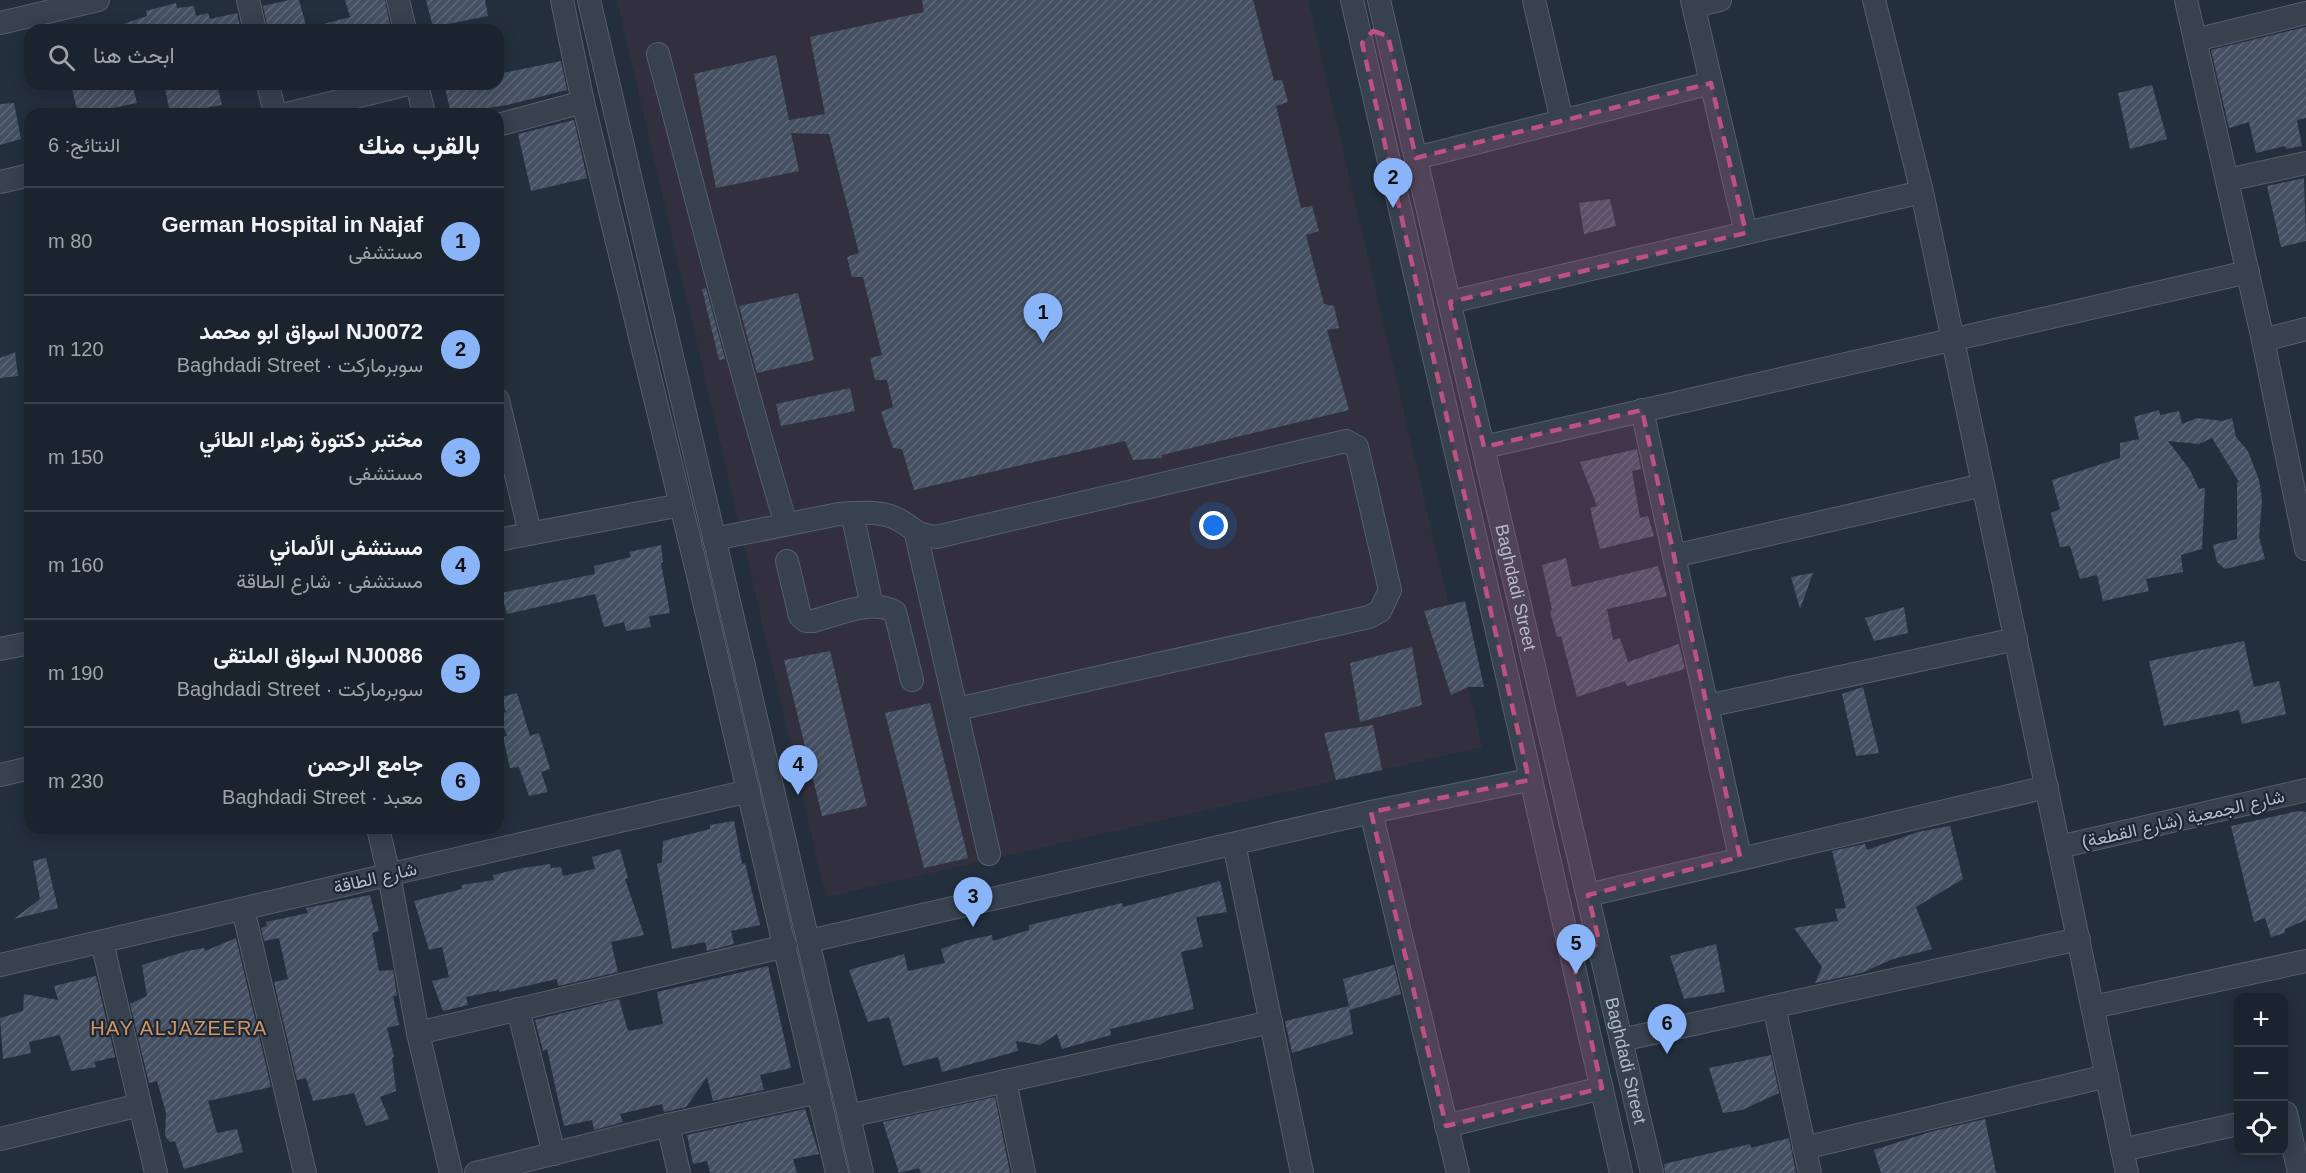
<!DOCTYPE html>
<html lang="ar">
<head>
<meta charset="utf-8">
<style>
  body { margin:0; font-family:Helvetica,Vazirmatn,sans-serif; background:#282f3a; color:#f1f3f6; direction:rtl }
  .controls { position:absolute; right:18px; bottom:18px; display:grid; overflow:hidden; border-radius:12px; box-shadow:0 3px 15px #0003 }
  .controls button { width:54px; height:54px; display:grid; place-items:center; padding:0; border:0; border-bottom:2px solid #39404a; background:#1b232e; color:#f1f3f6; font:30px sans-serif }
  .you { position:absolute; left:1214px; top:526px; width:21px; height:21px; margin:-15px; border:4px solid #fff; border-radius:50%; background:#1a73e8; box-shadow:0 0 0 9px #1a73e833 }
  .badge { display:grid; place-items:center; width:39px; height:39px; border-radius:50%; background:#8ab4f8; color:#111; font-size:20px; font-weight:700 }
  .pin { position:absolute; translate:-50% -50px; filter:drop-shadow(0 2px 3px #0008) }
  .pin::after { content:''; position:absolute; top:32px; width:21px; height:18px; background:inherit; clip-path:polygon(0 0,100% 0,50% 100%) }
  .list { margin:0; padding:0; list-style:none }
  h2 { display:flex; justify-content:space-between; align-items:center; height:78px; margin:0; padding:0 24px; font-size:26px }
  h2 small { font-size:20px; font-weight:400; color:#a0a4aa }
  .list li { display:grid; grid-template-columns:39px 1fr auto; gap:18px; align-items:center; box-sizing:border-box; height:108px; padding:0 24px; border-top:2px solid #39404a }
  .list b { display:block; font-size:22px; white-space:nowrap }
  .list p { margin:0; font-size:20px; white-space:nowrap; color:#a0a4aa }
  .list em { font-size:20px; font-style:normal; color:#a0a4aa }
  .icon { flex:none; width:33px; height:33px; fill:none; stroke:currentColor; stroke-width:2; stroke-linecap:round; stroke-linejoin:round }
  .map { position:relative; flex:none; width:2306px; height:1173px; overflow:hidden; direction:ltr }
  .search { position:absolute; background:#1b232e; box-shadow:0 3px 15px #0003; left:24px; top:24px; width:480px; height:66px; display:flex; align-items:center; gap:15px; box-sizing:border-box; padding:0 21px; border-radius:18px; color:#a0a4aa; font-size:22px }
  .panel { position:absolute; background:#1b232e; box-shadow:0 3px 15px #0003; left:24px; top:108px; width:480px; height:726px; border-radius:18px; direction:rtl }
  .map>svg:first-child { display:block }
</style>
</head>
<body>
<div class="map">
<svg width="2306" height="1173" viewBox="0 0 2306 1173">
  <defs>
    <pattern id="building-hatch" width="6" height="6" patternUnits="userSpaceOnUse" patternTransform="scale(1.5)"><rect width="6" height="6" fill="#455162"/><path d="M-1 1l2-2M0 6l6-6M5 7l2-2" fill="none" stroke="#5d6877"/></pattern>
  </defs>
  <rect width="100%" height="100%" fill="#242f3e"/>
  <path fill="#32303f" d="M617 0H1308L1482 747 826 897Z"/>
  <path fill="url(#building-hatch)" d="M289 0H299L306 25 287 30H268L263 6Z
    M345 0H385L391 30H320V25L350 17Z
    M426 0H485L488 16 433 27Z
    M922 0H1253L1274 81 1282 80 1288 102 1276 106 1301 208 1312 206 1319 231 1306 235 1324 304 1334 306 1339 328 1327 330 1349 410 1162 455V458L1133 460 1125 441 914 490 902 449 893 448 881 412 893 407 887 380H875L870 358 882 355 863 277H852L847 257 859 253 829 134 791 133 799 171 716 188 694 74 776 55 789 120 825 114 810 37 924 12Z
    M176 3 177 8 194 6 196 16 208 13 210 19 237 13 241 30H114V27L147 16 146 11Z
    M2306 27V118L2297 120 2302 146 2286 149 2285 146 2256 153 2249 122 2229 128 2211 50Z
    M561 61 567 90 507 105 451 114 444 84H498V74Z
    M71 84H132L137 103 108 109 109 114H78Z
    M184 84H200L201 87 217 84 222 105 170 114 165 88Z
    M2152 85 2167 139 2130 149 2118 93Z
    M14 103 21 139 0 145V104Z
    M574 120 587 178 531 191 518 134Z
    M2304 178 2306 241 2281 247 2267 186Z
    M1610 199 1616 226 1584 234 1579 203Z
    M706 288 725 359 719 360 702 289Z
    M798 293 814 360 757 373 739 306Z
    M15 352 18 376 0 378V358Z
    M850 388 855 411 781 426 776 404Z
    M2159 410 2160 415 2179 411 2182 424 2197 418 2222 421 2232 418 2236 437 2248 451 2259 480 2262 500 2259 537 2265 559 2225 569 2217 562 2213 545 2237 539V482H2239L2212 438 2199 444 2168 441 2190 470 2199 489 2205 488 2202 549 2181 555 2183 572 2146 579 2149 591 2103 601 2097 575 2080 579 2070 546 2060 547 2051 513 2060 509 2052 480 2120 458V443L2139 439 2134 417Z
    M1637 449 1641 469 1632 471 1640 518 1648 516 1654 536 1600 549 1590 508 1597 506 1580 462Z
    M661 545 663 562 661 563 670 613 649 616 651 627 626 631 624 622 604 627 595 594 507 614 501 593 595 574 594 566 631 557 629 552Z
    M1566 558 1572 587 1658 566 1667 596 1607 609 1613 640 1620 638 1628 662 1679 644 1685 669 1627 686 1625 681 1577 697 1561 636 1557 637 1550 611 1552 610 1542 565Z
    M1813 573 1800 609 1791 577Z
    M1465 601 1484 687H1468L1451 695 1424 611Z
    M1904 607 1908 633 1874 641 1865 618Z
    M2244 641 2254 687 2279 681 2286 714 2242 724 2239 710 2164 726 2149 661Z
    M1412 647 1422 705 1360 722 1350 663Z
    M830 651 867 806 822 816 784 660Z
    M1863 687 1879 753 1856 756 1842 694Z
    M517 693 530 736 539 733 550 769 541 772 548 792 529 796 519 767 510 768 503 737 507 736 499 714 506 712 501 697Z
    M930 703 968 858 924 868 885 713Z
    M1373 725 1382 770 1336 780 1324 733Z
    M2298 811 2306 812V920L2285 929V933L2271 937 2265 918 2254 922 2231 826Z
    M734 821 742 864 745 863 760 925 731 931 734 944 707 951 705 942 672 949 657 864 662 862 663 841 710 829V825Z
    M1950 826 1963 879 1916 907 1932 949 1893 959 1861 973 1815 983 1822 967 1794 928 1838 921 1835 909 1846 908 1832 851 1865 844 1867 850 1918 832Z
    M620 849 628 878 625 879 644 935 611 942 618 972 558 986 557 979 499 992V990L466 997 468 1005 443 1011 432 981 449 977 442 947 429 950 414 901 462 889V885L494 880 493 875 523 868 550 864 551 868 561 867 563 876 595 869 592 857Z
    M46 858 58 908 14 919 40 899 33 861Z
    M1220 881 1227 912 1196 917 1203 947 1181 952 1194 1009 1110 1029 1111 1035 1062 1049 1057 1034 1040 1045 1016 1041 1018 1051 942 1072 938 1057 903 1066 889 1017 868 1022 849 970 904 954 908 971 945 963 941 949 964 941 992 935 993 941 1029 930V925L1122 903 1123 907Z
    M370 895 379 931 372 933 379 971 393 970 397 996H393L399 1025 387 1028 394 1057 392 1058 396 1091 380 1097 389 1119 366 1126 354 1093 313 1101 306 1078 297 1080 274 982 288 979 279 938 264 941 261 928 267 926 266 922 308 913 306 908Z
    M236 938 271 1087 208 1101 217 1133 237 1129 243 1152 184 1169 175 1141 170 1142 165 1136 166 1113 157 1081 149 1083 130 1004 147 996 142 965 187 951 204 948 205 951Z
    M1716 944 1725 992 1684 999 1670 956Z
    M1394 965 1401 994 1350 1010 1343 979Z
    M768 966 791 1068 760 1075 764 1090 713 1101 707 1077 686 1107 664 1112 662 1104 620 1114 623 1122 594 1130 592 1120 564 1126 547 1049 543 1051 535 1020 619 999 628 1031 663 1024 657 992Z
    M96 976 115 1057 94 1062 96 1067 71 1071 60 1035 29 1042 31 1053 3 1059 0 1018 23 1011 24 994 58 1000 54 986Z
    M1349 1006 1353 1034 1292 1053 1285 1021Z
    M1771 1055 1779 1093 1742 1110 1723 1113 1709 1068Z
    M995 1097 1010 1173H921L919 1168 899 1173 883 1122Z
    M805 1109 819 1154 793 1159 797 1173H710L707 1161 693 1164 687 1135Z
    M1985 1119 1996 1173H1881L1874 1150 1930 1132Z
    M1789 1138 1796 1173H1665L1664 1164 1750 1144 1751 1148Z"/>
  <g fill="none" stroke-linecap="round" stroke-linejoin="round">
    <g stroke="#565f6c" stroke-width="24">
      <g id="minor">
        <path d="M248 0 255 30"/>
        <path d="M398 0 405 30"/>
        <path d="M562 0 583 102 696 567 837 1173"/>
        <path d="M589 0 862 1173"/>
        <path d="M1352 0C1443 391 1531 782 1621 1173"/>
        <path id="s1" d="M1379 0 1652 1173"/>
        <path d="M1534 0 1562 121"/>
        <path d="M1692 0 1746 233"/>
        <path d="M1874 0 1922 192 2127 1173"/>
        <path d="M2186 0 2263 340 2306 549"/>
        <path d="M1694 6 1720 0"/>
        <path d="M0 23 98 0"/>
        <path d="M2195 40 2306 13"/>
        <path d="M658 54C700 211 739 369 786 524"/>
        <path d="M268 84 275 114"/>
        <path d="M417 84 424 114"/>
        <path d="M287 114 408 84"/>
        <path d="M498 125 583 102"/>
        <path d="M1416 158 1711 83"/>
        <path d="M2227 180 2306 163"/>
        <path d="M0 182 30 175"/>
        <path d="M1450 302 1922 192"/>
        <path d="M2263 340 2306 329"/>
        <path d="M498 400 530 533"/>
        <path d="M1642 410 1740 857"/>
        <path d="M1484 447 2248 272"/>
        <path d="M852 513 872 606"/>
        <path d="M916 534 989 854"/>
        <path d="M714 539 839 514C858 513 882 510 899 520 918 530 910 533 936 537L1346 441 1357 447 1390 590 1380 611 1369 617 957 709"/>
        <path d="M498 540 681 505"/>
        <path d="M1674 556 1983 485"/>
        <path d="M787 561 800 616 806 621H813C837 615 872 598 895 612L912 680"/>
        <path d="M0 649 30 643"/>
        <path d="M1707 706 2016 639"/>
        <path d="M0 775 30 768"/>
        <path d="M1371 812 1458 1173"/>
        <path d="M378 828 389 875 418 1033 451 1173"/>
        <path d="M1234 844 1302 1173"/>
        <path d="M2059 847 2306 790"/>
        <path d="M1588 895 2047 787"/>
        <path d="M243 909 305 1173"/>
        <path d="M809 941 1371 812 1529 780"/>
        <path d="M102 942 156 1173"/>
        <path d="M0 965 749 791"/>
        <path d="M1774 1006 1810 1173"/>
        <path d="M2093 1007 2306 961"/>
        <path d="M518 1009 554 1154"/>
        <path d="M418 1033 786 946"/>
        <path d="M1621 1040 2079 939"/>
        <path d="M1005 1081 1024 1173"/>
        <path d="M2286 1113 2299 1173"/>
        <path d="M849 1116 1271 1022"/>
        <path d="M668 1125 679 1173"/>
        <path d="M1446 1126 1602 1088"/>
        <path d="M0 1139 140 1105"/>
        <path d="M1804 1148 2107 1076"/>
        <path d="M2122 1150 2238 1124"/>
        <path d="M476 1173 668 1125 819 1092"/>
      </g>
    </g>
    <use href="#minor" stroke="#38414e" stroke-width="22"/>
  </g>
  <path fill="#bd5182" fill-opacity="0.2" stroke="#bd5182" stroke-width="4.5" stroke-dasharray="12 8" stroke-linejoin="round" d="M1373 31 1388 36 1416 158 1711 83 1746 233 1450 302 1484 447 1642 410 1740 857 1588 895 1599 941 1588 953 1571 952 1602 1088 1446 1126 1371 812 1529 780 1362 43Z"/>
  <g text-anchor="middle" stroke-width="4.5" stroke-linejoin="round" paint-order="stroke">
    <g font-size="18" fill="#b4bcc9" stroke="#1d2633">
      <text dy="6" stroke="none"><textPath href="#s1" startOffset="603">Baghdadi Street</textPath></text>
      <text transform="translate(2183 819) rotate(-13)" y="6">شارع الجمعية (شارع القطعة)</text>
      <text transform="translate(375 878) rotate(-13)" y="6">شارع الطاقة</text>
      <text dy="6" stroke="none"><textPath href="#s1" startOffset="1089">Baghdadi Street</textPath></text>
    </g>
    <g font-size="20" letter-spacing="1.5" fill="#d59563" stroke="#1d2633">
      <text x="179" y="1035">HAY ALJAZEERA</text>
    </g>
  </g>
</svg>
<div class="controls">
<button>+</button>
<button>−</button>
<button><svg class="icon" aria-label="locate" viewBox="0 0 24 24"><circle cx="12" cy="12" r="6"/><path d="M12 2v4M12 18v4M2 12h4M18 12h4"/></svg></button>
</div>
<div class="you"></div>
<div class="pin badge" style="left:1043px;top:343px">1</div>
<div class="pin badge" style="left:1393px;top:208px">2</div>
<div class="pin badge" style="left:973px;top:927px">3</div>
<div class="pin badge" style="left:798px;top:795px">4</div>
<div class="pin badge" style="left:1576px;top:974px">5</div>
<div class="pin badge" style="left:1667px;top:1054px">6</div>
<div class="search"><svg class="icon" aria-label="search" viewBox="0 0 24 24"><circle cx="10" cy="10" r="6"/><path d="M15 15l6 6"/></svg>ابحث هنا</div>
<section class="panel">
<h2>بالقرب منك<small>النتائج: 6</small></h2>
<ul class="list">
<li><span class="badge">1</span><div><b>German Hospital in Najaf</b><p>مستشفى</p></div><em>80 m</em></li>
<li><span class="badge">2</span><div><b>NJ0072 اسواق ابو محمد</b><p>سوبرماركت · Baghdadi Street</p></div><em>120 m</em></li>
<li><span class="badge">3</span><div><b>مختبر دكتورة زهراء الطائي</b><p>مستشفى</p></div><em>150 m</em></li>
<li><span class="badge">4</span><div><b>مستشفى الألماني</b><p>مستشفى · شارع الطاقة</p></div><em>160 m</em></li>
<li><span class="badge">5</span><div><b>NJ0086 اسواق الملتقى</b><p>سوبرماركت · Baghdadi Street</p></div><em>190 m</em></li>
<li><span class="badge">6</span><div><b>جامع الرحمن</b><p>معبد · Baghdadi Street</p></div><em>230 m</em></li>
</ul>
</section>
</div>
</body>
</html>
